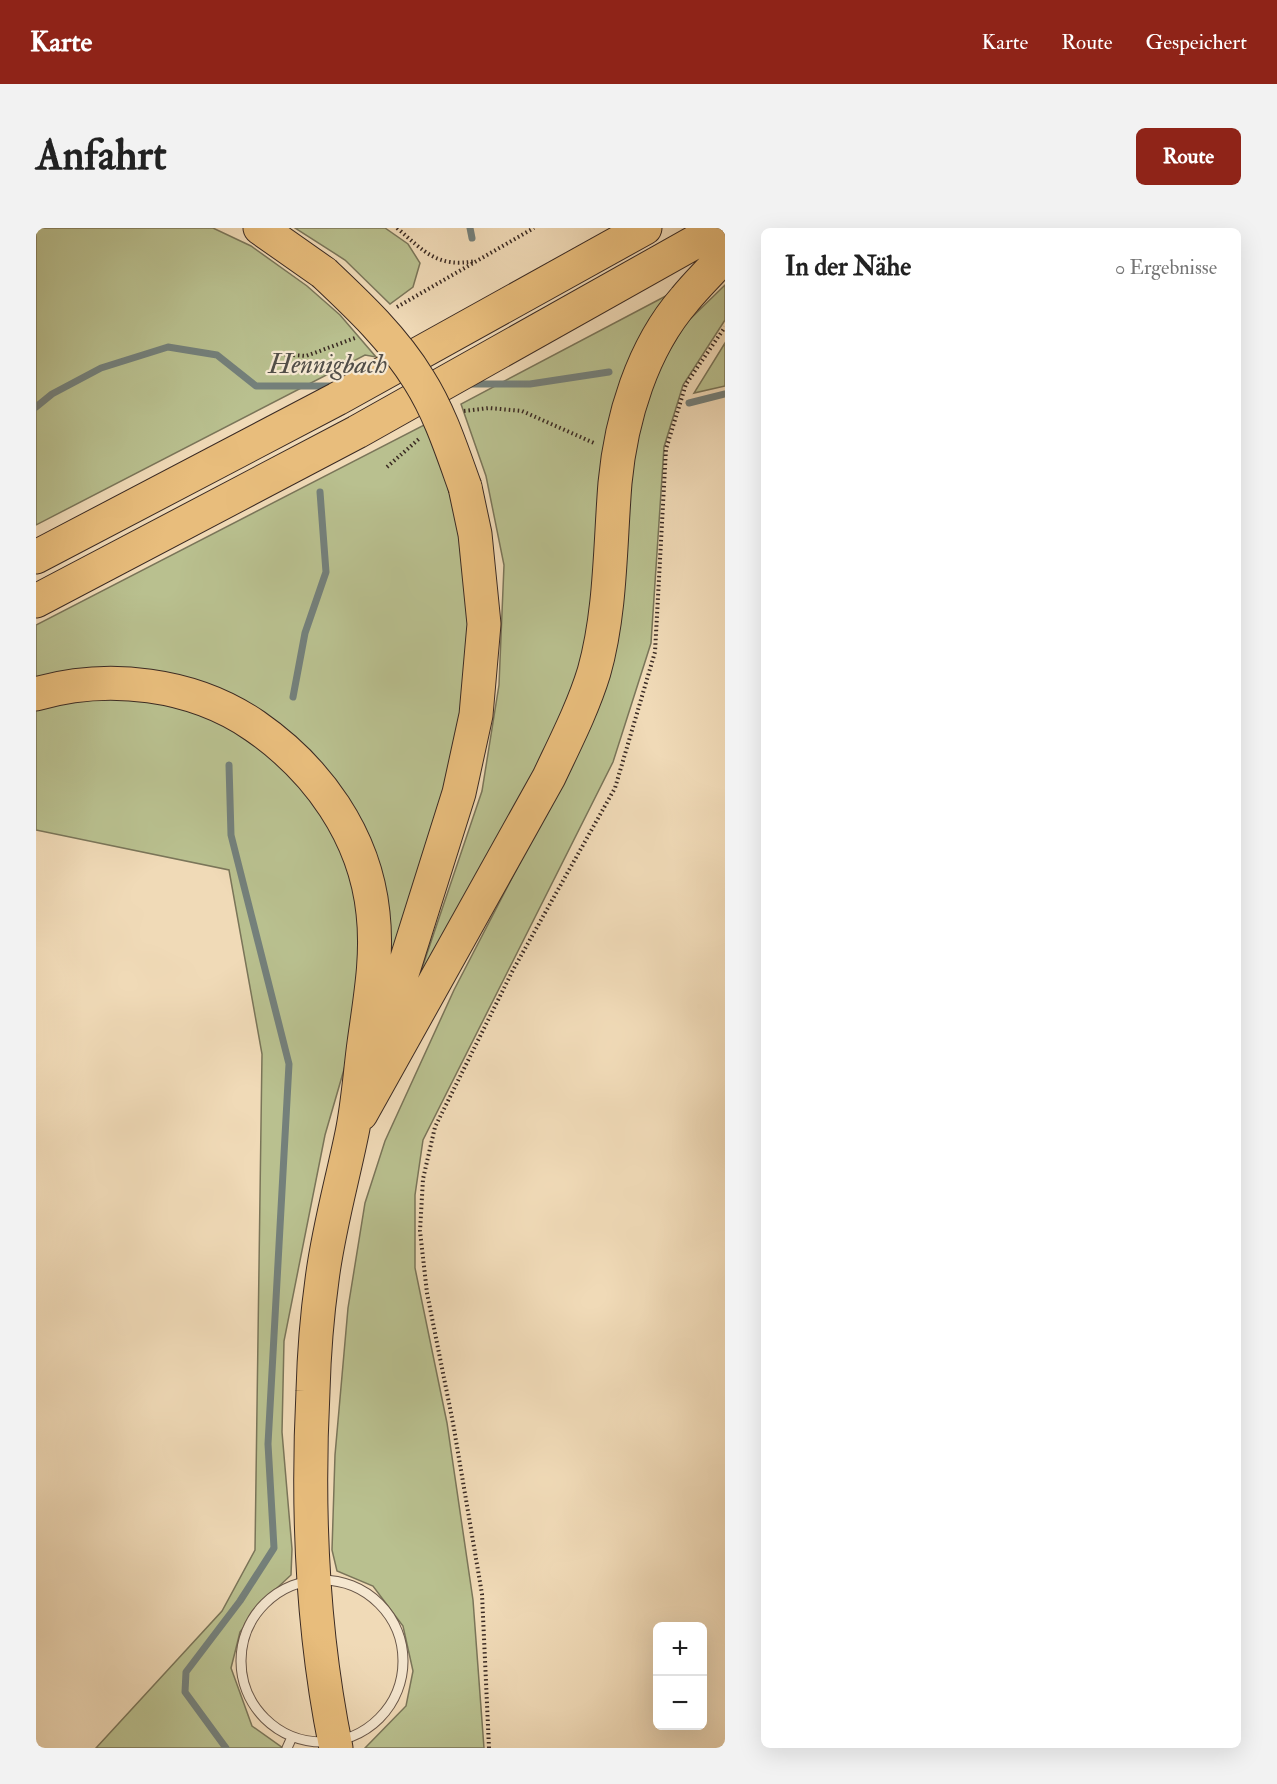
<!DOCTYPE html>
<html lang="de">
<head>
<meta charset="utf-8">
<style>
  body { margin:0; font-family:"IM FELL Double Pica",serif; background:#f2f2f2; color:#222 }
  .controls { position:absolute; right:18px; bottom:18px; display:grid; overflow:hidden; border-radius:9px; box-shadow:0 6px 24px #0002 }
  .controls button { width:54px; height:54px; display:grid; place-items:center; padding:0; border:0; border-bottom:2px solid #e0e0e0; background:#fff; color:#222; font:30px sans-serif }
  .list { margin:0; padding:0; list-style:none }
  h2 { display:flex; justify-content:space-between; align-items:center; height:78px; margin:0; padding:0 24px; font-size:26px }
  h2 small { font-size:20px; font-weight:400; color:#767676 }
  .map { position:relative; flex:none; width:689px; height:1520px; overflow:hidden; border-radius:9px }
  header { display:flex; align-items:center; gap:36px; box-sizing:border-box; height:84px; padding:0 30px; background:#8f2418; color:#fff }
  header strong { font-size:28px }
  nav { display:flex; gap:33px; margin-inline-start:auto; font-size:21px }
  .intro { display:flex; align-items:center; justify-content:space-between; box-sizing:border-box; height:144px; padding:0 36px }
  h1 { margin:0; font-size:42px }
  .button { padding:15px 27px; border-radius:9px; background:#8f2418; color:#fff; font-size:21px; font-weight:700 }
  main { display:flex; gap:36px; padding:0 36px }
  aside { flex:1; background:#fff; border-radius:9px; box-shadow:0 6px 24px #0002 }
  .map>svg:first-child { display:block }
</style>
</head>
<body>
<header>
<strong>Karte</strong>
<nav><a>Karte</a><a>Route</a><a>Gespeichert</a></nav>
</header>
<div class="intro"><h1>Anfahrt</h1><a class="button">Route</a></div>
<main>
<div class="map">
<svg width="689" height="1520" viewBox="0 0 689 1520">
  <rect width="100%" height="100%" fill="#f0dab7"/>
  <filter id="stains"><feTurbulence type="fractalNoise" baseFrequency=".00333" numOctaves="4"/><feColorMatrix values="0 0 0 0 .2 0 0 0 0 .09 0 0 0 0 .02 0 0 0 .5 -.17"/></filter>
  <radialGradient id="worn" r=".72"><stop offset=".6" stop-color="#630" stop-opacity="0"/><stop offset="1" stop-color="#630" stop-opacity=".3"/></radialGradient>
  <path fill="#b9c08f" stroke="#7a7559" stroke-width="1.5" d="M0 0H177L215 18 271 58 304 87 340 129 329 127 0 297Z
    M259 0H349L372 16 384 35 377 59 354 76 309 32Z
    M689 57V92L647 157 628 219 615 415 577 534 387 912 379 967V1040L411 1195 437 1372 448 1520H329L370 1478 377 1443 367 1398 337 1358 301 1343 296 1322 299 1227 312 1080 329 975 349 913 418 762 550 507 605 184 619 147 649 96Z
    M645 60 609 113 553 414 529 493 379 761 446 563 463 457 468 337 450 248 425 176Z
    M689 115V158L658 165Z
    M390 196 419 276 436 394 416 546 362 715 355 726 335 631 313 571 264 516 226 488 0 455V397Z
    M100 468 173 486 227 519 272 563 307 620 327 682 318 807 289 907 248 1113 246 1204 256 1321 255 1347 226 1374 204 1404 195 1440 216 1498 247 1520H60L186 1383 219 1322 226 826 193 642 0 602V482L23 475Z"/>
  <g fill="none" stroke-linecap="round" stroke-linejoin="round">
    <path stroke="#74807b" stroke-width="7" d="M434 0 436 10
      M432 156H494L573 144
      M653 175 689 166
      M0 179 16 166 65 140 132 119 181 127 220 158H298
      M257 469 269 405 290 344 284 264
      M190 1520 149 1464 150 1444 204 1373 238 1320 232 1216 253 836 195 607 193 537"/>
    <g stroke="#685648" stroke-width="11">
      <path id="lane" d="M205 1433a81 81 0 1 1 162 0a81 81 0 1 1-162 0Z
        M251 1520 256 1509"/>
    </g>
    <g stroke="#3a2a23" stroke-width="35">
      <path id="highway" d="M224 0 288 45
        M0 329 301 171 609 0
        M0 373 321 204 684 0
        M0 466C72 445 157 455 219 498 281 541 329 607 337 685 342 729 334 771 328 815 324 845 322 876 316 905 306 954 292 1003 286 1052 281 1088 278 1126 277 1163 271 1282 276 1403 300 1520
        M343 819 423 565 440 487 448 396 439 306 429 259
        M325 886 513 549C529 515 547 480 558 444 575 384 574 317 579 255 585 191 606 120 649 71 661 56 676 42 689 27"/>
    </g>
    <path stroke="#3a2a23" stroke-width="4" stroke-dasharray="1.5 3" stroke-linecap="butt" d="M361 0C389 24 401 40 440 33
      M361 79 498 0
      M244 126 270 128 319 110
      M428 183 453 180 486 183 558 215
      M351 239 384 210
      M453 1520 446 1366 417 1195 391 1065 384 1003 387 951 399 899 477 742 579 560 619 424 630 221 650 156 689 99"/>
    <use href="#lane" stroke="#f5e7d0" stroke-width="9"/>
    <use href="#highway" stroke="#e8bd7c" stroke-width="33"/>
    <g stroke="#3a2a23" stroke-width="35" stroke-linecap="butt">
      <path id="highway-bridge" d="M288 45C323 78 358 111 383 152 404 185 416 223 429 259"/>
    </g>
    <use href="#highway-bridge" stroke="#e8bd7c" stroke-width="33"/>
  </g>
  <g text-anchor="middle" stroke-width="4.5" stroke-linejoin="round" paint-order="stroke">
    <g font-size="27" font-style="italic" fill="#524e48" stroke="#f5e7d0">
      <text x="292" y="145">Hennigbach</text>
    </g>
  </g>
  <rect width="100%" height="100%" filter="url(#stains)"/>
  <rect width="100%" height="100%" fill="url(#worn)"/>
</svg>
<div class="controls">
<button>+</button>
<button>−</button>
</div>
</div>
<aside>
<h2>In der Nähe<small>0 Ergebnisse</small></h2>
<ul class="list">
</ul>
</aside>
</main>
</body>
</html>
